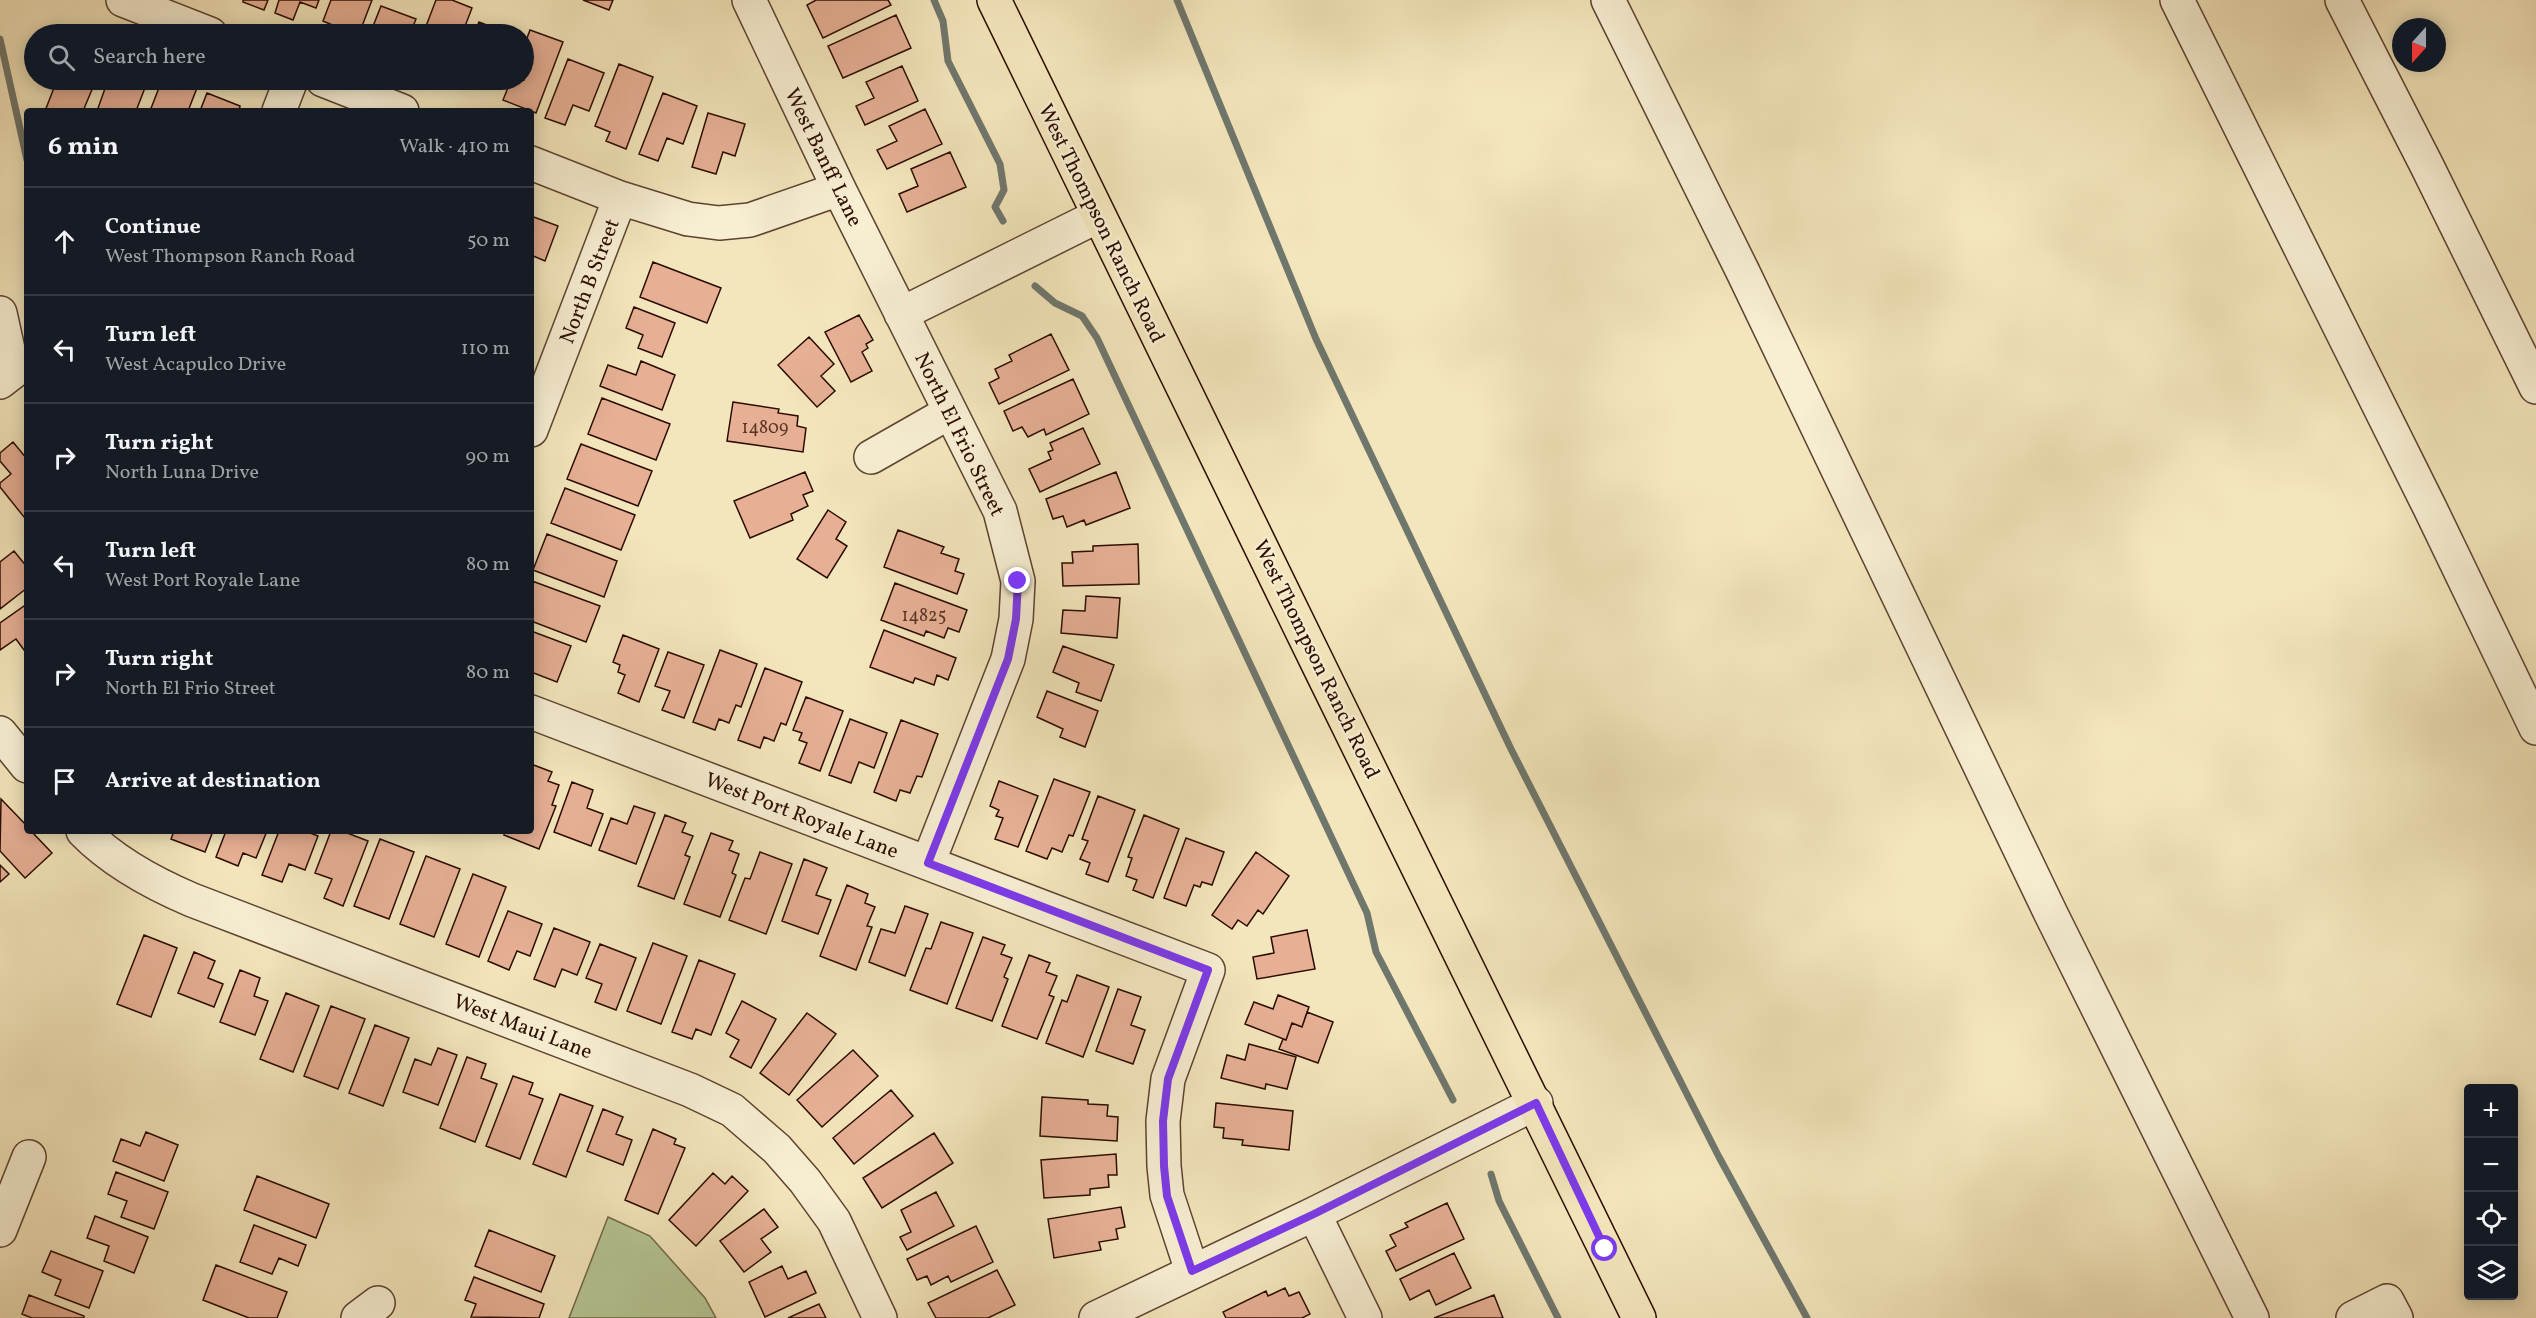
<!DOCTYPE html>
<html lang="en">
<head>
<meta charset="utf-8">
<style>
  body { margin:0; font-family:Vollkorn,serif; background:#242831; color:#f1f3f6 }
  .controls { position:absolute; right:18px; bottom:18px; display:grid; overflow:hidden; border-radius:6px; box-shadow:0 3px 15px #0003 }
  .controls button { width:54px; height:54px; display:grid; place-items:center; padding:0; border:0; border-bottom:2px solid #363941; background:#171b24; color:#f1f3f6; font:30px sans-serif }
  .compass { position:absolute; left:2392px; top:18px; width:54px; height:54px; border-radius:50%; background:#171b24; box-shadow:0 3px 15px #0003; rotate:201deg }
  .stop { position:absolute; width:18px; height:18px; margin:-14px; border:4px solid #7c3aed; border-radius:50%; background:#fff }
  .stop.end { background:#7c3aed; border-color:#fff; box-shadow:0 2px 6px #0008 }
  .list { margin:0; padding:0; list-style:none }
  h2 { display:flex; justify-content:space-between; align-items:center; height:78px; margin:0; padding:0 24px; font-size:26px }
  h2 small { font-size:20px; font-weight:400; color:#9ea1a6 }
  .list li { display:grid; grid-template-columns:39px 1fr auto; gap:18px; align-items:center; box-sizing:border-box; height:108px; padding:0 24px; border-top:2px solid #363941 }
  .list b { display:block; font-size:22px; white-space:nowrap }
  .list p { margin:0; font-size:20px; white-space:nowrap; color:#9ea1a6 }
  .list em { font-size:20px; font-style:normal; color:#9ea1a6 }
  .icon { flex:none; width:33px; height:33px; fill:none; stroke:currentColor; stroke-width:2; stroke-linecap:round; stroke-linejoin:round }
  .map { position:relative; flex:none; width:2536px; height:1318px; overflow:hidden }
  .search { position:absolute; background:#171b24; box-shadow:0 3px 15px #0003; left:24px; top:24px; width:510px; height:66px; display:flex; align-items:center; gap:15px; box-sizing:border-box; padding:0 21px; border-radius:33px; color:#9ea1a6; font-size:22px }
  .panel { position:absolute; background:#171b24; box-shadow:0 3px 15px #0003; left:24px; top:108px; width:510px; height:726px; border-radius:6px }
  .map>svg:first-child { display:block }
</style>
</head>
<body>
<div class="map">
<svg width="2536" height="1318" viewBox="0 0 2536 1318">
  <rect width="100%" height="100%" fill="#f4e6bc"/>
  <filter id="stains"><feTurbulence type="fractalNoise" baseFrequency=".00333" numOctaves="4"/><feColorMatrix values="0 0 0 0 .2 0 0 0 0 .09 0 0 0 0 .02 0 0 0 .5 -.17"/></filter>
  <radialGradient id="worn" r=".72"><stop offset=".6" stop-color="#630" stop-opacity="0"/><stop offset="1" stop-color="#630" stop-opacity=".3"/></radialGradient>
  <path fill="#b6c694" stroke="#70694a" stroke-width="1.5" d="M608 1217 650 1236 705 1298 716 1318H569Z"/>
  <g fill="none" stroke-linecap="round" stroke-linejoin="round">
    <path stroke="#6f776d" stroke-width="7" d="M934 0 943 21 948 61 1000 164 1004 190 995 207 1003 221
      M1177 0 1316 339 1511 749 1719 1157 1807 1318
      M0 39 27 160
      M1035 286 1055 303 1082 316 1097 338 1367 913 1376 952 1453 1100
      M1491 1174 1499 1201 1558 1318"/>
  </g>
  <path fill="#e7b095" stroke="#2b0c01" stroke-width="1.5" d="M243 0H268L264 10 243 2Z
    M279 0H319L316 8 300 2 293 20 275 13Z
    M331 0H372L359 34H334L337 27 323 21Z
    M436 0H452L472 8 462 34H423Z
    M583 0H613L609 10Z
    M816 0H888L891 5 823 38 807 5Z
    M381 6 416 19 410 34H370Z
    M896 15 911 48 843 78 828 46Z
    M479 22 510 34H474Z
    M530 30 563 42 536 113 503 100 511 80H524V46Z
    M568 59 604 73 589 111 573 105 565 125 545 118Z
    M619 64 653 77 626 149 606 141 610 132 595 126Z
    M902 66 918 101 865 125 856 106 874 98 866 82Z
    M57 80H96L83 111H45Z
    M108 80H148L136 111H97Z
    M162 80H174L197 88 188 111H150Z
    M457 80H478L474 89 456 82Z
    M207 93 240 106 239 111H200Z
    M663 93 697 106 683 144 667 138 658 161 639 154Z
    M925 109 942 144 887 169 877 150 897 141 889 126Z
    M708 113 745 124 735 156 723 152 716 174 692 167Z
    M950 152 966 187 907 212 899 194 918 186 911 169Z
    M531 216 558 226 545 261 531 255Z
    M653 262 721 288 707 323 640 297Z
    M634 307 675 323 662 357 638 348 643 335 626 328Z
    M859 315 873 340 866 344 868 348 862 352 872 371 851 382 825 332Z
    M1051 334 1069 370 999 404 989 383 999 378 995 369 1012 361 1009 355Z
    M809 337 834 364 821 376 835 391 817 407 778 365Z
    M641 361 675 375 662 410 600 386 608 365 636 375Z
    M1073 379 1089 414 1046 435 1044 429 1028 437 1022 427 1013 431 1004 411Z
    M602 398 670 424 656 460 588 434Z
    M733 402 779 409 778 413 798 416 797 426 806 428 803 452 727 441Z
    M1083 428 1100 464 1040 492 1029 469 1051 459 1048 452 1053 450 1050 443Z
    M13 442 27 459V514L24 517 0 487V483L11 474 0 461V453Z
    M581 444 652 471 638 506 567 479Z
    M805 472 813 491 803 495 808 506 791 514 793 520 750 538 734 501Z
    M1116 472 1130 508 1086 525 1084 520 1067 527 1063 516 1053 519 1046 499Z
    M565 488 635 515 621 550 551 523Z
    M828 510 846 522 836 539 847 546 827 578 797 559Z
    M898 530 944 547 941 553 959 559 955 571 964 574 957 594 884 567Z
    M547 534 617 561 604 597 533 570Z
    M1138 544 1139 584 1063 586 1062 563H1073L1072 552 1093 551V546Z
    M14 551 27 567V588L0 609V562Z
    M532 581 600 606 586 642 531 621Z
    M895 583 967 610 959 632 948 628 944 638 926 631 924 636 881 620Z
    M1086 596 1120 598 1117 638 1061 633 1063 610 1085 611Z
    M27 604V648L24 650 16 639 0 650V623Z
    M884 630 956 658 948 680 937 675 934 685 915 678 913 683 870 667Z
    M531 631 571 646 557 682 531 672Z
    M623 635 659 649 639 702 618 693 625 675 618 672 620 665 613 662Z
    M1063 646 1114 665 1101 701 1076 692 1079 683 1053 672Z
    M720 650 757 664 741 707 736 705 729 723 719 719 715 730 693 722Z
    M668 652 704 665 684 718 662 710 670 691 655 686Z
    M765 668 802 682 786 725 781 723 774 741 764 737 760 748 738 740Z
    M1047 691 1098 711 1085 747 1060 737 1063 729 1037 717Z
    M806 697 843 711 820 771 799 763 807 743 799 740 802 733 793 730Z
    M850 719 887 733 874 768 859 762 851 783 829 775Z
    M901 720 938 734 922 777 917 776 910 793 900 790 896 801 874 792Z
    M531 764 552 772 548 781 559 785 552 805 556 806 539 849 504 835 505 831H531Z
    M1054 779 1090 792 1073 836 1069 835 1062 852 1052 848 1047 859 1026 851Z
    M999 781 1038 796 1018 847 995 839 1003 818 996 816 999 810 990 806Z
    M572 782 593 790 587 808 603 814 591 846 554 832Z
    M1098 796 1135 810 1108 882 1086 874 1090 863 1080 859 1088 841 1082 839Z
    M1 799 27 826V831H31L52 853 25 878 0 851Z
    M634 806 655 813 636 864 599 850 611 818 627 824Z
    M665 815 686 823 682 832 693 836 685 855 690 857 674 899 638 886Z
    M1144 815 1179 829 1153 898 1133 890 1137 880 1126 876 1132 858 1128 857Z
    M174 831H213L205 852 171 839Z
    M226 831H267L256 858 243 853 238 866 216 857Z
    M279 831H305L318 836 305 870 289 864 282 882 262 875Z
    M331 831H342L368 841 343 906 324 898 332 879 315 873Z
    M711 833 733 841 729 850 739 854 732 873 736 875 720 917 684 904Z
    M1186 838 1224 852 1212 885 1202 882 1200 887 1194 885 1186 906 1164 898Z
    M380 839 414 852 389 919 354 906Z
    M760 852 792 864 766 934 729 920 745 878 750 879Z
    M1256 852 1289 876 1263 914 1258 910 1247 926 1238 920 1232 929 1212 915Z
    M426 856 460 869 434 937 400 924Z
    M804 859 827 868 816 895 831 900 818 934 782 921Z
    M0 865 9 874 0 882Z
    M473 874 506 887 479 957 446 944Z
    M847 885 868 894 865 903 875 907 867 926 872 927 856 970 820 956Z
    M905 906 928 914 905 976 869 962 881 929 895 933Z
    M508 911 542 924 530 956 517 951 509 970 488 961Z
    M941 922 973 933 947 1004 910 990 926 948 931 949Z
    M554 928 590 942 577 975 562 969 555 987 534 979Z
    M1307 930 1315 969 1257 979 1253 957 1274 953 1271 937Z
    M144 935 177 948 151 1017 117 1004Z
    M983 937 1005 945 1001 954 1012 958 1004 977 1008 979 992 1021 956 1008Z
    M653 943 687 956 661 1024 627 1011Z
    M600 944 636 958 616 1010 595 1002 602 984 586 978Z
    M194 952 215 961 208 978 223 984 214 1007 178 993Z
    M1029 955 1050 963 1046 972 1057 976 1049 995 1054 997 1037 1039 1002 1026Z
    M699 960 735 974 711 1035 696 1029 692 1039 672 1032Z
    M240 970 260 978 254 996 268 1001 255 1035 220 1022Z
    M1077 975 1109 987 1083 1057 1046 1043 1062 1000 1067 1002Z
    M1118 989 1141 997 1131 1025 1145 1030 1133 1064 1096 1051Z
    M286 993 319 1006 293 1072 260 1059Z
    M1278 995 1309 1007 1302 1027 1292 1023 1286 1040 1245 1024 1254 1002 1273 1009Z
    M742 1001 776 1019 751 1068 730 1057 739 1040 726 1033Z
    M331 1006 365 1019 338 1089 304 1076Z
    M1307 1012 1333 1022 1318 1063 1279 1049 1283 1039 1286 1040 1292 1023 1302 1027Z
    M807 1013 836 1034 789 1095 760 1073Z
    M375 1025 409 1038 383 1106 349 1093Z
    M1249 1044 1296 1057 1287 1089 1266 1084 1265 1089 1221 1078 1227 1055 1245 1060Z
    M438 1048 457 1055 438 1105 403 1092 415 1059 431 1065Z
    M853 1050 878 1076 822 1127 797 1100Z
    M467 1057 486 1064 481 1078 497 1084 475 1142 440 1128Z
    M513 1076 533 1083 529 1094 543 1099 520 1159 486 1146Z
    M891 1090 913 1116 854 1164 833 1138Z
    M560 1094 593 1106 566 1177 533 1164Z
    M1042 1097 1088 1100V1104L1108 1105 1107 1116 1118 1117 1117 1141 1040 1136Z
    M1216 1103 1293 1111 1289 1150 1242 1145 1243 1140 1223 1138 1224 1128 1214 1127Z
    M603 1109 623 1117 616 1134 632 1140 623 1165 587 1151Z
    M653 1129 676 1139 674 1144 685 1148 658 1214 625 1200Z
    M146 1132 178 1145 164 1181 113 1161 121 1139 140 1146Z
    M934 1133 953 1163 882 1208 863 1178Z
    M1116 1154 1117 1175H1108L1109 1187 1090 1189V1195L1044 1198 1041 1160Z
    M116 1172 168 1192 154 1229 121 1217 127 1201 108 1194Z
    M713 1173 725 1184 732 1176 748 1191 696 1246 669 1220Z
    M257 1176 329 1204 316 1238 244 1210Z
    M936 1192 954 1226 907 1250 900 1237 911 1232 901 1210Z
    M1447 1203 1464 1239 1396 1271 1386 1251 1396 1246 1390 1235 1408 1227 1405 1223Z
    M1121 1207 1125 1227 1116 1229 1118 1239 1099 1242 1101 1250 1054 1258 1048 1219Z
    M764 1209 778 1227 761 1239 771 1252 744 1272 720 1241Z
    M95 1216 148 1237 134 1273 104 1261 109 1246 87 1238Z
    M254 1225 306 1245 298 1266 279 1258 272 1274 240 1262Z
    M976 1226 993 1262 951 1282 948 1276 931 1285 927 1276 917 1280 907 1259Z
    M489 1230 555 1256 541 1292 475 1266Z
    M51 1251 103 1271 89 1308 55 1295 61 1280 42 1272Z
    M1454 1253 1471 1288 1436 1305 1429 1290 1410 1300 1400 1279Z
    M216 1265 287 1292 277 1318H249L203 1300Z
    M782 1266 788 1279 806 1271 816 1293 765 1317 749 1282Z
    M997 1270 1015 1305 988 1318H936L928 1303Z
    M474 1277 544 1304 539 1318 471 1317 476 1304 465 1300Z
    M1285 1288 1289 1296 1299 1292 1310 1314 1302 1318H1226L1223 1312 1266 1291 1268 1296Z
    M29 1295 84 1316V1318H32L22 1314Z
    M1494 1295 1503 1318H1434Z
    M819 1304 826 1318H788Z"/>
  <g fill="none" stroke-linecap="round" stroke-linejoin="round">
    <g stroke="#5d4230" stroke-width="36">
      <path id="minor" d="M123 0 210 34
        M749 0 839 189 1000 511 1018 581 1016 619 1008 659 928 863
        M1608 0 1743 272 2051 914 2252 1318
        M2177 0 2429 506 2536 728
        M2342 0 2426 164 2536 387
        M323 80 402 111
        M279 111 291 80
        M531 163 620 198 688 219 719 223 750 220 839 189
        M0 313 13 372 0 382
        M901 314 1098 216
        M531 430 620 198
        M871 457 950 412
        M531 712 1208 970 1168 1079 1163 1121 1164 1166 1167 1195 1192 1271
        M0 733 27 766
        M83 831C113 862 152 883 192 900L690 1090 732 1110 777 1149 805 1181 834 1221 880 1318
        M1314 1214 1365 1318
        M0 1230 29 1157
        M358 1318 378 1303
        M1096 1318 1314 1214 1536 1103
        M2353 1318 2387 1301 2396 1318"/>
    </g>
    <g stroke="#2b0c01" stroke-width="36">
      <path id="major" d="M994 0C1206 441 1425 878 1639 1318"/>
    </g>
    <use href="#minor" stroke="#f8efd3" stroke-width="33"/>
    <use href="#major" stroke="#f4e6bc" stroke-width="33"/>
  </g>
  <g fill="none" stroke-linecap="round" stroke-linejoin="round">
    <path stroke="#7c3aed" stroke-width="8" d="M1018 581 1016 619 1008 659 928 863 1208 970 1168 1079 1163 1121 1164 1166 1167 1196 1192 1271 1314 1214 1536 1103 1605 1249"/>
  </g>
  <g text-anchor="middle" stroke-width="4.5" stroke-linejoin="round" paint-order="stroke">
    <g font-size="18" fill="#5a3526">
      <text x="765" y="433">14809</text>
      <text x="924" y="621">14825</text>
    </g>
    <g font-size="21" fill="#2b0c01" stroke="#f8efd3">
      <text transform="translate(824 157) rotate(64)" y="7">West Banff Lane</text>
      <text transform="translate(1102 223) rotate(64)" y="7">West Thompson Ranch Road</text>
      <text transform="translate(589 281) rotate(-69)" y="7">North B Street</text>
      <text transform="translate(960 434) rotate(64)" y="7">North El Frio Street</text>
      <text transform="translate(1317 659) rotate(64)" y="7">West Thompson Ranch Road</text>
      <text transform="translate(802 815) rotate(21)" y="7">West Port Royale Lane</text>
      <text transform="translate(523 1026) rotate(21)" y="7">West Maui Lane</text>
    </g>
  </g>
  <rect width="100%" height="100%" filter="url(#stains)"/>
  <rect width="100%" height="100%" fill="url(#worn)"/>
</svg>
<div class="controls">
<button>+</button>
<button>−</button>
<button><svg class="icon" aria-label="locate" viewBox="0 0 24 24"><circle cx="12" cy="12" r="6"/><path d="M12 2v4M12 18v4M2 12h4M18 12h4"/></svg></button>
<button><svg class="icon" aria-label="layers" viewBox="0 0 24 24"><path d="M12 4l9 5-9 5-9-5zM3 14l9 5 9-5"/></svg></button>
</div>
<svg class="compass" viewBox="-18 -18 36 36"><path d="M0-13l5 13h-10z" fill="#e53935"/><path d="M0 13l5-13h-10z" fill="#9ea1a6"/></svg>
<div class="stop" style="left:1605px;top:1249px"></div>
<div class="stop end" style="left:1018px;top:581px"></div>
<div class="search"><svg class="icon" aria-label="search" viewBox="0 0 24 24"><circle cx="10" cy="10" r="6"/><path d="M15 15l6 6"/></svg>Search here</div>
<section class="panel">
<h2>6 min<small>Walk · 410 m</small></h2>
<ul class="list">
<li><svg class="icon" aria-label="ahead" viewBox="0 0 24 24"><path d="M12 20V5M6 11l6-6 6 6"/></svg><div><b>Continue</b><p>West Thompson Ranch Road</p></div><em>50 m</em></li>
<li><svg class="icon" aria-label="left" viewBox="0 0 24 24"><path d="M17 20v-9H6M10 6l-5 5 5 5"/></svg><div><b>Turn left</b><p>West Acapulco Drive</p></div><em>110 m</em></li>
<li><svg class="icon" aria-label="right" viewBox="0 0 24 24"><path d="M7 20v-9h11M14 6l5 5-5 5"/></svg><div><b>Turn right</b><p>North Luna Drive</p></div><em>90 m</em></li>
<li><svg class="icon" aria-label="left" viewBox="0 0 24 24"><path d="M17 20v-9H6M10 6l-5 5 5 5"/></svg><div><b>Turn left</b><p>West Port Royale Lane</p></div><em>80 m</em></li>
<li><svg class="icon" aria-label="right" viewBox="0 0 24 24"><path d="M7 20v-9h11M14 6l5 5-5 5"/></svg><div><b>Turn right</b><p>North El Frio Street</p></div><em>80 m</em></li>
<li><svg class="icon" aria-label="arrive" viewBox="0 0 24 24"><path d="M6 21V4h12l-3 4 3 4H6"/></svg><div><b>Arrive at destination</b></div></li>
</ul>
</section>
</div>
</body>
</html>
